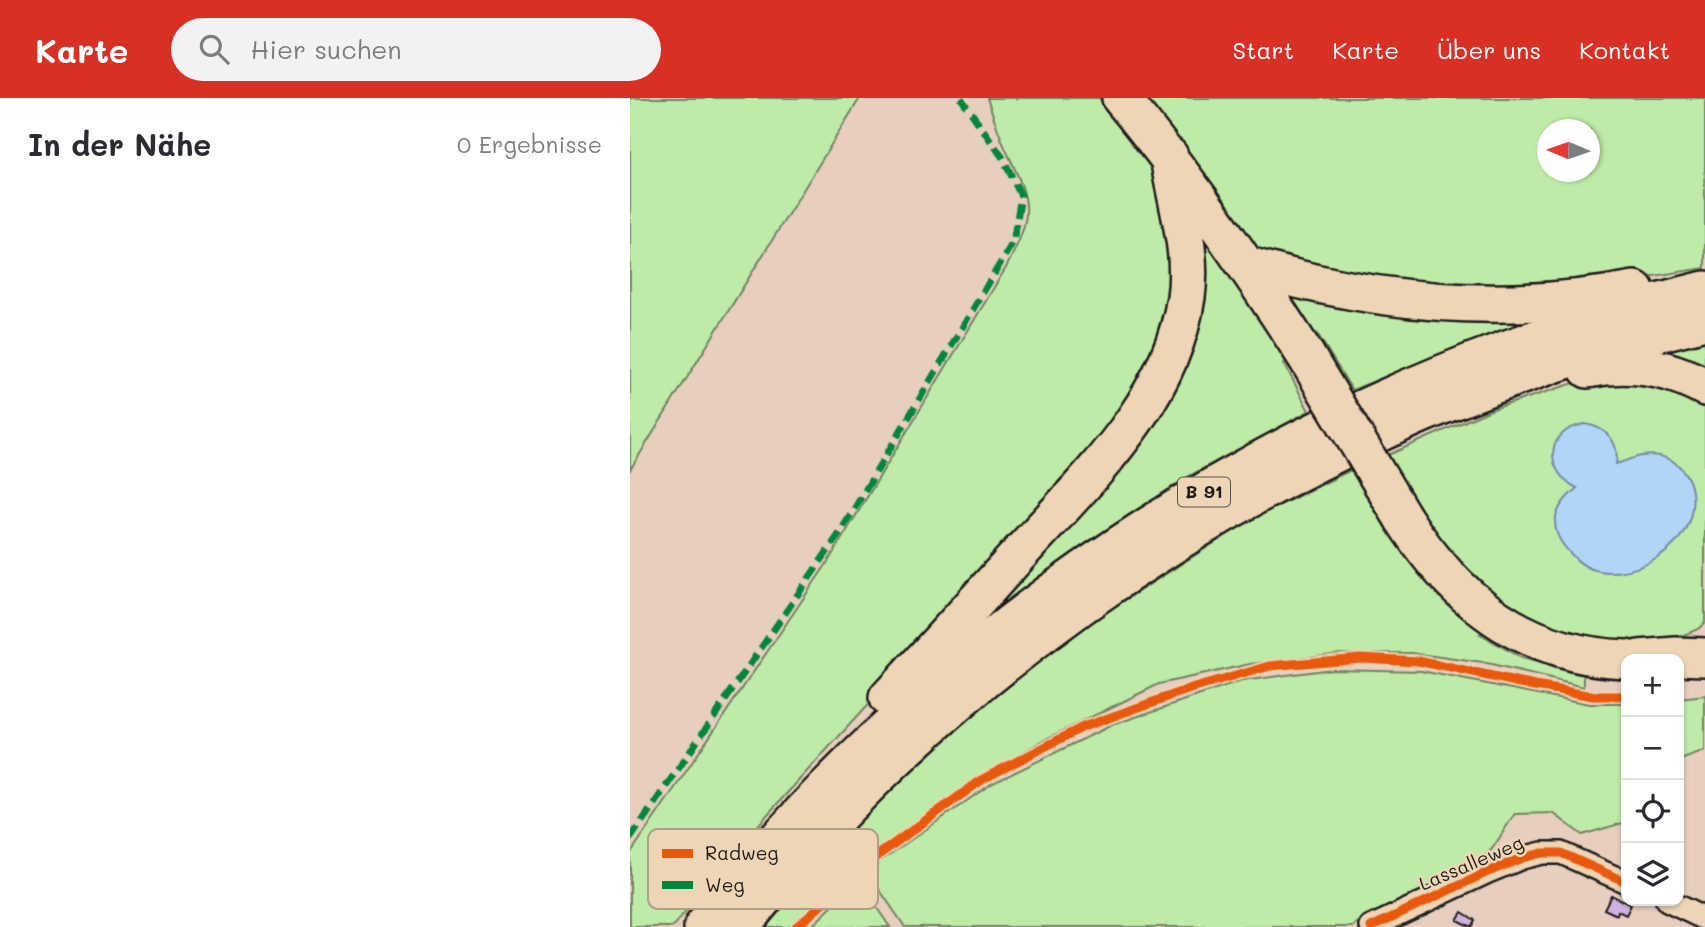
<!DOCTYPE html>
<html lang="de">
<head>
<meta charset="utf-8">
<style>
  body { margin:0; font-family:Mali,sans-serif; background:#f2f2f3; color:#2b2b33 }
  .controls { position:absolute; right:21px; bottom:21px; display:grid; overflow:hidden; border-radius:14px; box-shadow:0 2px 5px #0004 }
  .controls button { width:63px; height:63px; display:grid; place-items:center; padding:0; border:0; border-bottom:2px solid #e1e1e2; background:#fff; color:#2b2b33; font:35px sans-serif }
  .compass { position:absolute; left:907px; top:21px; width:63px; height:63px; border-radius:50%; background:#fff; box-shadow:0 2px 5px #0004; rotate:272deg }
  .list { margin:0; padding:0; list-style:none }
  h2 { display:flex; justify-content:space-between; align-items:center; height:91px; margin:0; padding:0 28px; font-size:30px }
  h2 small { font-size:23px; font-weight:400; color:#7c7c81 }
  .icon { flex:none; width:38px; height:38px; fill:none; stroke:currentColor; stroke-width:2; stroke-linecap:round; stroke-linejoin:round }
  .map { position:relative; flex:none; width:1075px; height:829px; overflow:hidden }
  header { display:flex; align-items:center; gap:42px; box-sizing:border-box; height:98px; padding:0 35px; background:#d93025; color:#fff }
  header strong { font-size:33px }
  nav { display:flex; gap:38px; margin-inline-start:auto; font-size:24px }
  .search { width:490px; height:63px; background:#f2f2f3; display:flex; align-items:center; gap:18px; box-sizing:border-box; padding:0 24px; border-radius:38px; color:#7c7c81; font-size:26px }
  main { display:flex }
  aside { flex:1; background:#fff }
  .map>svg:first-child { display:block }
</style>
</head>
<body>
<header>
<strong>Karte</strong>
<div class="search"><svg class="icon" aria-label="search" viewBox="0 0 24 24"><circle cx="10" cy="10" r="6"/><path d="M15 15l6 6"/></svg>Hier suchen</div>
<nav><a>Start</a><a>Karte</a><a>Über uns</a><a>Kontakt</a></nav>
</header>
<main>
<aside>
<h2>In der Nähe<small>0 Ergebnisse</small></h2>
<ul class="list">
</ul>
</aside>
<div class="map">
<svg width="1075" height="829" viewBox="0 0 1075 829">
  <rect width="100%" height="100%" fill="#e8cebf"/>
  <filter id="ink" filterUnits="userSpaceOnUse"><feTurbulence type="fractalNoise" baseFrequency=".0143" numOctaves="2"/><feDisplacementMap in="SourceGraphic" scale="14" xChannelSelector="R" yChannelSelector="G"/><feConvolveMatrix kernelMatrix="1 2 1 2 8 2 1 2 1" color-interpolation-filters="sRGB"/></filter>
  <g filter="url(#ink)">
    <path fill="#bfeba8" stroke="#6e8462" stroke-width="2" fill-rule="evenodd" d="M0 0H230L0 372Z
      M357 0H469L502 38 528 77 540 109 543 216 508 295 245 599 137 717 43 829H0V756L196 467 377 168C403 116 402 107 378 56 369 38 364 19 357 0Z
      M513 0H1075V170L947 190 769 191 635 158 621 145ZM918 32H960V74H918Z
      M560 114 658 260 654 265 679 313 557 379 432 463 326 545 535 294Z
      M654 193 922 216 869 233 722 292 687 235 680 238Z
      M1075 238V274L1023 252Z
      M1000 276 1075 301V525L1068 531 1037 544 996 549 958 544 874 510 807 446 758 357 863 311 960 280Z
      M721 372 752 424 785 468 859 534 850 536 891 560 954 576V589L853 565 782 555H710L620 566 529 586 414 642 335 688 239 759 159 829H136L227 723 361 600 475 515 620 422Z
      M702 571 791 573 959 606H996V724L952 737 923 715 885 716C876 727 870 741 861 752 838 778 762 808 728 824L723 829H275L243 782 244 771 249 764 361 686 482 627 612 583Z
      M1075 598V653L1053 661 1049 666V601Z
      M225 786 233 790 260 829H181Z"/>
    <path fill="#b1d5f9" stroke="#758ba1" stroke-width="2" d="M955 326C976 329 990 344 986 366 994 364 1003 359 1012 358 1046 353 1066 379 1062 410 1057 451 1008 480 969 473 958 471 949 465 942 457 917 432 921 412 947 390 913 373 915 332 955 326Z"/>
    <path fill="#ceb3e1" stroke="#1c1c1c" stroke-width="2" d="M981 797 1001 807 996 817 988 813 987 817 974 811Z
      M832 814 845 822 841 829 827 822Z"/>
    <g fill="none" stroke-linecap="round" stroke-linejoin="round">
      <g stroke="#1c1c1c" stroke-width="26">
        <path id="street" d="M1037 803 1075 821
          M741 829 858 774 892 760 912 755H931L996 784"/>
      </g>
      <g stroke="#1c1c1c" stroke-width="42">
        <path id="highway" d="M491 0C559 82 618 168 676 258
          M619 168C746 206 874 217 1005 192
          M958 271C1000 262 1038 269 1075 289
          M773 420C825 502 895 558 996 561
          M1009 561 1046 558 1075 559
          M258 600C303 552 346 503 391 454 458 380 541 304 556 199 563 150 546 106 539 58
          M73 829C326 511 680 286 1075 192
          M110 829C353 529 699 311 1075 223"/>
      </g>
      <use href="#street" stroke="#eed5b6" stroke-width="21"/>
      <use href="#highway" stroke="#eed5b6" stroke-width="37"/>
      <g stroke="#1c1c1c" stroke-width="42" stroke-linecap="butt">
        <path id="highway-bridge" d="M676 258 773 420"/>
      </g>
      <use href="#highway-bridge" stroke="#eed5b6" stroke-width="37"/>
      <path stroke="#00873e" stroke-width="7" stroke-dasharray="14 7" stroke-linecap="butt" d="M0 741 208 438 383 144 391 98 373 60 331 0"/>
      <g stroke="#eed5b6" stroke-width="13">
        <path id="cycleway" d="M166 829 251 755 353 681 453 629 554 593 640 568 730 560 788 563 905 588 963 598H996
          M741 829 858 774 892 760 912 755H931L996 784"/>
      </g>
      <use href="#cycleway" stroke="#e8590c" stroke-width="9"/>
    </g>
  </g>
  <g text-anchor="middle" stroke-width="5" stroke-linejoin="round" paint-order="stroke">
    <rect fill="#eed5b6" stroke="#5b544a" stroke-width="2" x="548" y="379.5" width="52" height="29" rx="5"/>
    <g font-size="18" font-weight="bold" fill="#1c1c1c">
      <text x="574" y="400">B 91</text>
    </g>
    <g font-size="19" fill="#1c1c1c" stroke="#eed5b6">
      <text transform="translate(841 765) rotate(-23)" y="7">Lassalleweg</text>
    </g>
  </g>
  <rect x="18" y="731" width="230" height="80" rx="10" fill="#eed5b6" stroke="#af9e88" stroke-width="2"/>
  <rect x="32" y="751" width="31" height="9" fill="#e8590c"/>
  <rect x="32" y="783" width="31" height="8" fill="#00873e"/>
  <g font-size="19" fill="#1c1c1c">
    <text x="75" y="762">Radweg</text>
    <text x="75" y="794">Weg</text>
  </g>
</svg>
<div class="controls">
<button>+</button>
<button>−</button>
<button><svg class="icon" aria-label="locate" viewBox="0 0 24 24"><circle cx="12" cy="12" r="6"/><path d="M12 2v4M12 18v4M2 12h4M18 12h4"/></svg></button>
<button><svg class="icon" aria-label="layers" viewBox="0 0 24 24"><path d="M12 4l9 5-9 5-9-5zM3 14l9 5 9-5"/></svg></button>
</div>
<svg class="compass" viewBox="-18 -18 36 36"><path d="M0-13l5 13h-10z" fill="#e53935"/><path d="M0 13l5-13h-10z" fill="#7c7c81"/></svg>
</div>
</main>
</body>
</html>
